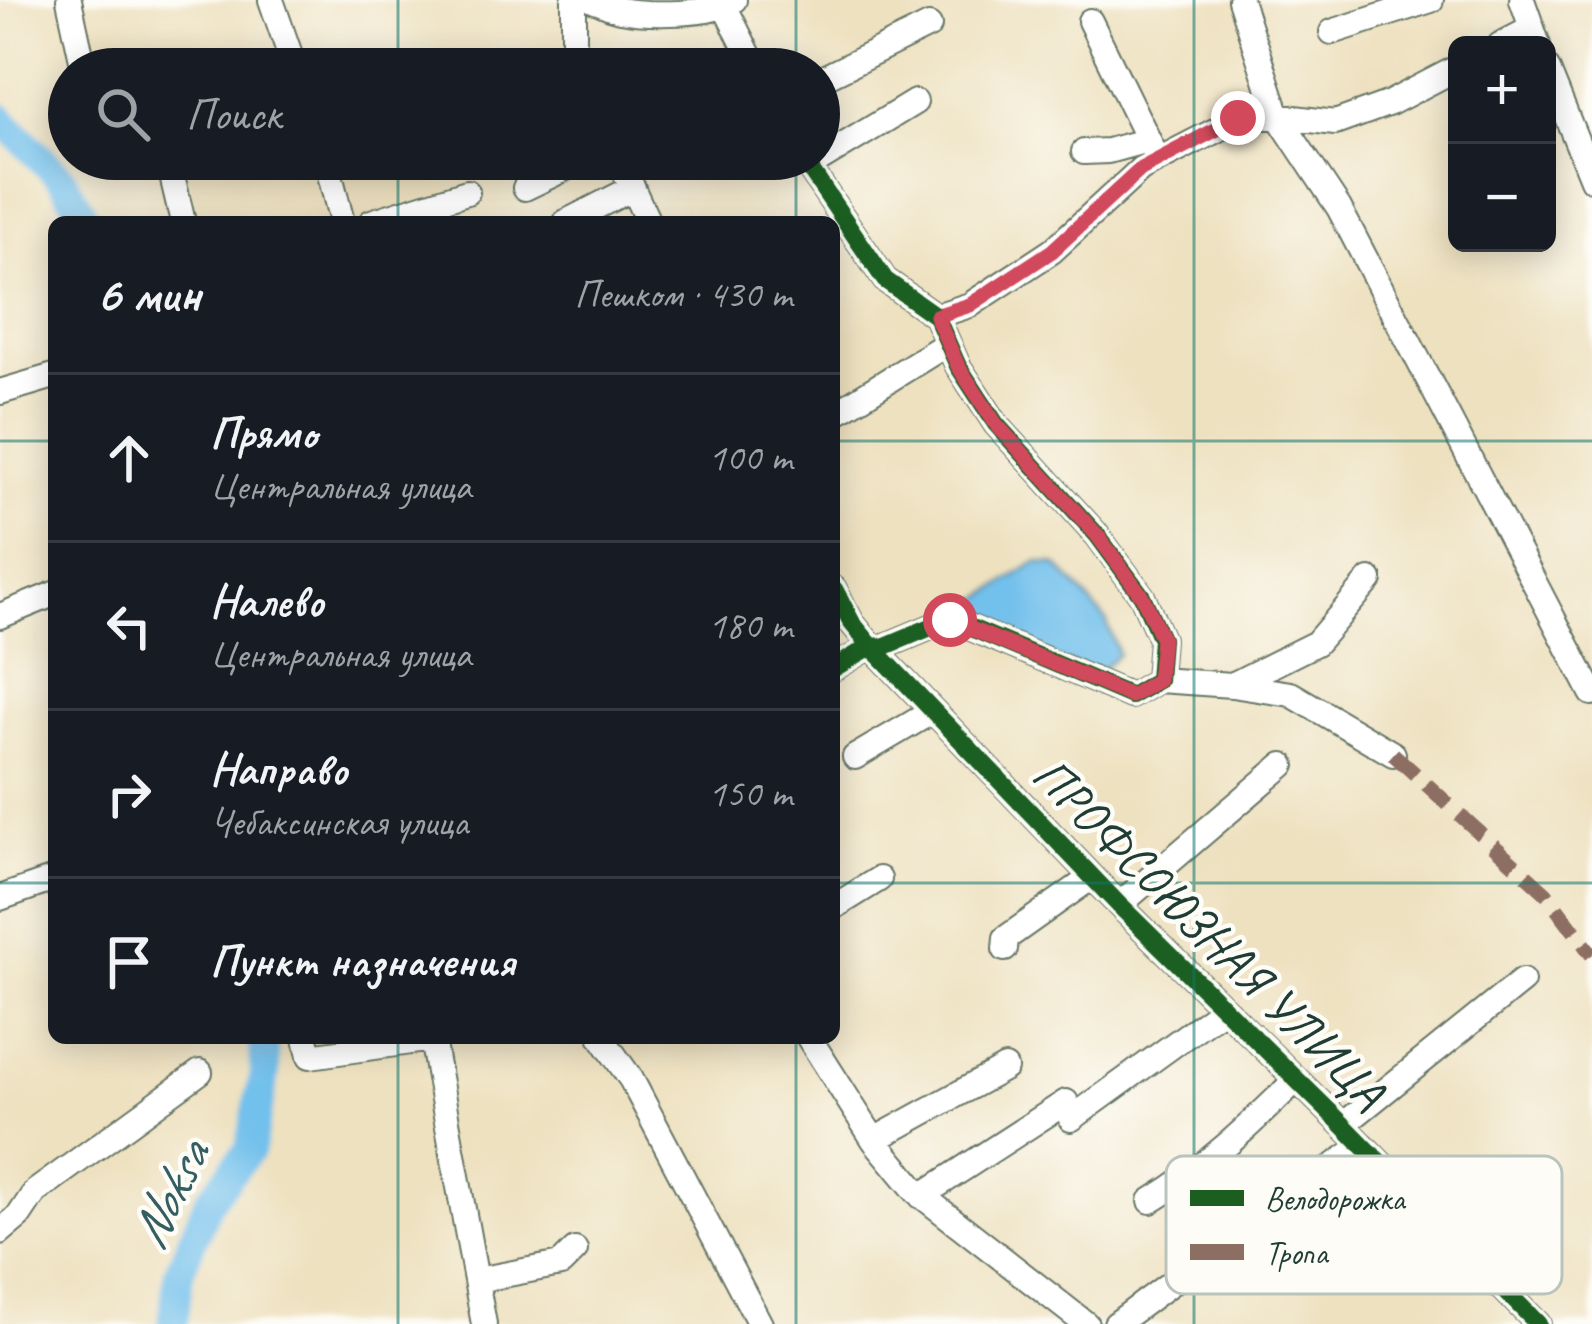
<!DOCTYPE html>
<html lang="ru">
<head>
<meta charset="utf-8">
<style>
  body { margin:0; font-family:Caveat,sans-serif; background:#20242c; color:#f1f3f6 }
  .controls { position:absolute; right:36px; top:36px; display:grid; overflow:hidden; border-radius:18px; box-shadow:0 6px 30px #0003 }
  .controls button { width:108px; height:108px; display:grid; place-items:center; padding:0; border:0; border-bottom:3px solid #363941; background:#171b24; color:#f1f3f6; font:60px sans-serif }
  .stop { position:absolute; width:36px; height:36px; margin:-27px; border:9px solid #d1495b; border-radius:50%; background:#fff }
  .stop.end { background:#d1495b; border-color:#fff; box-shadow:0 3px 12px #0008 }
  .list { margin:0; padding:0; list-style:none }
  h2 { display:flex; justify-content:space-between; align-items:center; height:156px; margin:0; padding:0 48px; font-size:51px }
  h2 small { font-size:39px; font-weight:400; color:#9ea1a6 }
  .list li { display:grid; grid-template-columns:78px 1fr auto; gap:36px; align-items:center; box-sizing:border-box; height:168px; padding:0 48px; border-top:3px solid #363941 }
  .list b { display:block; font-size:45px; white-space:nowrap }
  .list p { margin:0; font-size:39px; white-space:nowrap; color:#9ea1a6 }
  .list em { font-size:39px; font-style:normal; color:#9ea1a6 }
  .icon { flex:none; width:66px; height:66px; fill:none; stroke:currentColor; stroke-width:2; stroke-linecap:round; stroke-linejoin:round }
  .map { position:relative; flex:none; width:1592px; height:1324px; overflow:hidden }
  .search { position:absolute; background:#171b24; box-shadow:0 6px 30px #0003; left:48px; top:48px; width:792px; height:132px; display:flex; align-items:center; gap:30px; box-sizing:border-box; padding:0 42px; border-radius:66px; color:#9ea1a6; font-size:45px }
  .panel { position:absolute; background:#171b24; box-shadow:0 6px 30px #0003; left:48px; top:216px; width:792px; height:828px; border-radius:18px }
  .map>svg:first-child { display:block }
</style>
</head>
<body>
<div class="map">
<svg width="1592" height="1324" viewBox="0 0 1592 1324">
  <rect width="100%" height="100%" fill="#fdfcf7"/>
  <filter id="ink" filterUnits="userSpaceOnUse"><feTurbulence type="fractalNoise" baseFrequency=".00833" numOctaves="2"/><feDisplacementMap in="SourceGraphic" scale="24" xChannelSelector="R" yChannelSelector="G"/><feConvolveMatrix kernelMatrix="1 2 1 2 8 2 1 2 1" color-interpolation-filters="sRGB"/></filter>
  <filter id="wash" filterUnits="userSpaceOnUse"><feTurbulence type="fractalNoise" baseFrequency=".004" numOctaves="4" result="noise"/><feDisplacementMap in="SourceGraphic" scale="48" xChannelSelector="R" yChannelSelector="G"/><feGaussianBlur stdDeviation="2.7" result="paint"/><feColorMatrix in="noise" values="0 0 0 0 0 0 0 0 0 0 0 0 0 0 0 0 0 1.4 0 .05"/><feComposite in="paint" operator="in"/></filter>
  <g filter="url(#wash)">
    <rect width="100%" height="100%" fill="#eee1c0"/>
    <path fill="#72c0ec" stroke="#487e90" stroke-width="3" d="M1037 562 1057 565 1106 620 1118 654 1101 670 1064 663 992 624 952 617Z"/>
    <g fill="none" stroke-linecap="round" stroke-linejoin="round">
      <path stroke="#72c0ec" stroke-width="30" d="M0 118 63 180 87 222
        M173 1324 179 1272 208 1202 250 1149 265 1071 263 1038"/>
    </g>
  </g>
  <g filter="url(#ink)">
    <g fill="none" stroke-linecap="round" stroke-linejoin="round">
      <g stroke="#677665" stroke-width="28">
        <path id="minor" d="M69 0 84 69
          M271 0 295 69
          M574 0V45L583 69
          M593 0C602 3 611 8 620 10 647 15 713 16 734 0
          M1240 0 1278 116 1339 208 1592 693
          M1522 0 1538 45
          M725 7 756 69
          M1090 21 1158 160
          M1332 32 1431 0
          M1500 45 1531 29
          M1547 68 1592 179
          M819 80 929 26
          M1084 152 1108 151 1148 140
          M168 159 183 222
          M326 159 342 222
          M619 159 648 222
          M803 159 885 280 936 316 958 366 996 424 1097 535 1142 596 1161 639 1158 680 1131 696 950 619 883 647 871 646 834 668
          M808 167 915 102
          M525 188 585 159
          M371 222 467 192
          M566 222 633 188
          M936 316 970 305 1052 251 1141 169 1238 119 1278 116 1335 123 1390 103 1457 68
          M0 392 54 376
          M834 414 948 343
          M834 589 852 623 871 646 1119 905 1343 1125 1538 1324
          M0 616 54 594
          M1158 680 1232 685 1291 694 1393 754
          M1232 685 1316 643 1370 580
          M855 757 933 711
          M0 898 54 879
          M1119 905 1283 765
          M834 907 879 879
          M1005 949 1006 938 1092 877
          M306 1038 310 1056 432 1039 484 1324
          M602 1038 631 1079 760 1324
          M809 1038 874 1140 917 1192 1086 1324
          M1071 1119 1223 1009
          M1343 1125 1522 981
          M874 1140 1005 1068
          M921 1196 1066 1102
          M1151 1201C1206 1168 1251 1124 1296 1080
          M1244 1231 1363 1145
          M0 1232 19 1216 35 1192 200 1072
          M477 1280 561 1264 575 1250
          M1116 1324 1192 1267"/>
      </g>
      <use href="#minor" stroke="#fff" stroke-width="24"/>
      <path stroke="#8d6e63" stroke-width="15" stroke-dasharray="30 15" stroke-linecap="butt" d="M1393 754 1546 893 1592 955"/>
      <g stroke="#fdfcf7" stroke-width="26">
        <path id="cycleway" d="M803 159 885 280 936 316 958 366 996 424 1097 535 1142 596 1161 639 1158 680 1131 696 950 619 883 647 871 646 834 668
          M834 589 852 623 871 646 1119 905 1343 1125 1538 1324"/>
      </g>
      <use href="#cycleway" stroke="#1b5e20" stroke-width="18"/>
    </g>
  </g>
  <g fill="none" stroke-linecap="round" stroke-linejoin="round" filter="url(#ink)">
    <path stroke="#d1495b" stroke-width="15" d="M950 620 1131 696 1158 680 1162 639 1142 596 1097 535 996 424 958 366 936 316 970 305 1052 251 1141 169 1238 118"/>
  </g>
  <path fill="none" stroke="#0f766e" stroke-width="3" stroke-opacity="0.55" d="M398 0V69M796 0V69M1194 0V1324M398 159V222M796 159V222M0 441H54M834 441H1592M0 883H54M834 883H1592M398 1038V1324M796 1038V1324"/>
  <g text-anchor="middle" stroke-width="9" stroke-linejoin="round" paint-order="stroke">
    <g font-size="51" fill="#1f3d34" stroke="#fdfcf7">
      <text transform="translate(1210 932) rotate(45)" y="18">ПРОФСОЮЗНАЯ УЛИЦА</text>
    </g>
    <g font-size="54" font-style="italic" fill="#345e62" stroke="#fdfcf7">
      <text transform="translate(168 1194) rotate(-63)" y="19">Noksa</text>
    </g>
  </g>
  <rect x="1166" y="1156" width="396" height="138" rx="18" fill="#fdfcf7" stroke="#bac3bc" stroke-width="3"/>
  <rect x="1190" y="1190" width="54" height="16" fill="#1b5e20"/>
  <rect x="1190" y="1244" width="54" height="16" fill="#8d6e63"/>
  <g font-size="33" fill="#1f3d34">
    <text x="1265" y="1210">Велодорожка</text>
    <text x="1265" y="1264">Тропа</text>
  </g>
</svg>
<div class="controls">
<button>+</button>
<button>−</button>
</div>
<div class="stop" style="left:950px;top:620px"></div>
<div class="stop end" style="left:1238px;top:118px"></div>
<div class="search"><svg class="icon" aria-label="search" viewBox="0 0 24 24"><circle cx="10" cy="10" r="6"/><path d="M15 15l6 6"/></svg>Поиск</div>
<section class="panel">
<h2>6 мин<small>Пешком · 430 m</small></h2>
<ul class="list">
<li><svg class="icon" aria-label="ahead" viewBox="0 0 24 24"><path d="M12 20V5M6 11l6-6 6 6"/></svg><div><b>Прямо</b><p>Центральная улица</p></div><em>100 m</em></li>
<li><svg class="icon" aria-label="left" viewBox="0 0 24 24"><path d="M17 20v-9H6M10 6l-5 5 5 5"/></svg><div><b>Налево</b><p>Центральная улица</p></div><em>180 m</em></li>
<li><svg class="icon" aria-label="right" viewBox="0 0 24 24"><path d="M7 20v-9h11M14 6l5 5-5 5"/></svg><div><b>Направо</b><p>Чебаксинская улица</p></div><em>150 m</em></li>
<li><svg class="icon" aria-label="arrive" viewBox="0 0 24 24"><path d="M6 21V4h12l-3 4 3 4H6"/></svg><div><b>Пункт назначения</b></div></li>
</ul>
</section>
</div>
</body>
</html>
